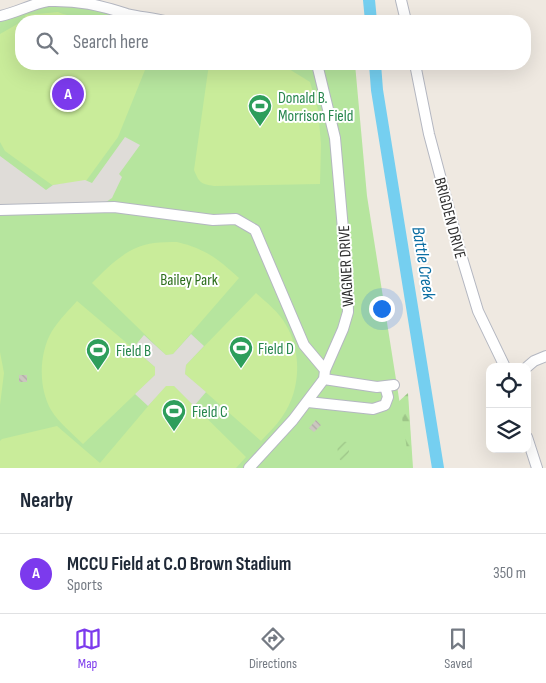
<!DOCTYPE html>
<html lang="en">
<head>
<meta charset="utf-8">
<style>
  body { margin:0; font-family:"Sofia Sans Condensed",sans-serif; background:#f2f2f3; color:#1f2937 }
  .controls { position:absolute; right:15px; bottom:15px; display:grid; overflow:hidden; border-radius:10px; box-shadow:0 5px 20px #0002 }
  .controls button { width:45px; height:45px; display:grid; place-items:center; padding:0; border:0; border-bottom:1px solid #e0e1e3; background:#fff; color:#1f2937; font:25px sans-serif }
  .you { position:absolute; left:381px; top:308px; width:18px; height:18px; margin:-12px; border:4px solid #fff; border-radius:50%; background:#1a73e8; box-shadow:0 0 0 8px #1a73e833 }
  .badge { display:grid; place-items:center; width:32px; height:32px; border-radius:50%; background:#7c3aed; color:#fff; font-size:16px; font-weight:700 }
  .pin { position:absolute; translate:-50% -50%; border:2px solid #fff; box-shadow:0 1px 5px #0006 }
  .list { margin:0; padding:0; list-style:none }
  h2 { display:flex; justify-content:space-between; align-items:center; height:65px; margin:0; padding:0 20px; font-size:21px }
  h2 small { font-size:16px; font-weight:400; color:#747a83 }
  .list li { display:grid; grid-template-columns:32px 1fr auto; gap:15px; align-items:center; box-sizing:border-box; height:80px; padding:0 20px; border-top:1px solid #e0e1e3 }
  .list b { display:block; font-size:19px; white-space:nowrap }
  .list p { margin:0; font-size:16px; white-space:nowrap; color:#747a83 }
  .list em { font-size:16px; font-style:normal; color:#747a83 }
  .icon { flex:none; width:28px; height:28px; fill:none; stroke:currentColor; stroke-width:2; stroke-linecap:round; stroke-linejoin:round }
  .map { position:relative; flex:none; width:546px; height:468px; overflow:hidden }
  .search { position:absolute; background:#fff; box-shadow:0 5px 20px #0002; left:15px; right:15px; top:15px; height:55px; display:flex; align-items:center; gap:12px; box-sizing:border-box; padding:0 18px; border-radius:20px; color:#747a83; font-size:19px }
  .sheet { height:145px; background:#fff }
  nav { display:flex; justify-content:space-around; align-items:center; box-sizing:border-box; height:70px; border-top:1px solid #e0e1e3; background:#fff; font-size:14px; color:#747a83 }
  nav a { display:grid; justify-items:center; gap:2px }
  nav .on { color:#7c3aed }
  .map>svg:first-child { display:block }
</style>
</head>
<body>
<div class="map">
<svg width="546" height="468" viewBox="0 0 546 468">
  <defs>
    <pattern id="forest-firs" width="22" height="20" patternUnits="userSpaceOnUse" patternTransform="scale(1.25)"><rect width="22" height="20" fill="#b6e59e"/><path d="M5 1l3.5 6h-7zM16 11l3.5 6h-7z" fill="#9dc588"/></pattern>
    <pattern id="garden-furrows" width="10" height="10" patternUnits="userSpaceOnUse" patternTransform="scale(1.25)"><rect width="10" height="10" fill="#b6e59e"/><path d="M-1 1l2-2M0 10L10 0M9 11l2-2" fill="none" stroke="#9dc588"/></pattern>
    <pattern id="building-back-hatch" width="6" height="6" patternUnits="userSpaceOnUse" patternTransform="scale(1.25)"><rect width="6" height="6" fill="#cbc7bf"/><path d="M-1 5l2 2M0 0l6 6M5-1l2 2" fill="none" stroke="#afaba4"/></pattern>
  </defs>
  <rect width="100%" height="100%" fill="#efe9e1"/>
  <path fill="url(#forest-firs)" d="M408 393 413 468H379L375 423Z"/>
  <path fill="#b6e59e" d="M46 6H83L131 21H21V64H355L367 196 410 468H0V20Z"/>
  <path fill="url(#garden-furrows)" d="M340 441 347 442 349 450 348 458 343 461 340 460 337 453H338L337 446Z"/>
  <path fill="#c9ec9a" d="M58 12C70 17 83 17 95 21H22L26 15Z
    M21 22V64L147 65 118 137 86 181 52 185 5 151 0 142V34Z
    M209 64H281L310 82 318 110 321 144 320 184 214 186C200 184 199 182 194 170Z
    M177 242C206 249 218 259 239 278L173 354 166 355 92 283C109 266 128 246 154 243 161 242 170 242 177 242Z
    M256 293C267 303 279 312 286 325 302 352 301 391 282 417 276 426 268 433 261 441L185 374 186 365Z
    M77 301 155 367V375L83 444C72 433 59 423 51 410 38 387 39 353 52 331 59 320 69 310 77 301Z
    M0 352 4 373 0 405Z
    M166 385 174 386 246 457 236 468H0V441L2 439 57 426 100 463Z"/>
  <path fill="#dfdcd8" d="M125 137 140 145 119 174 122 177 112 198 106 202 0 206V156L46 190 53 185 85 180 92 183Z
    M191 334 204 346 186 365 185 374 206 392 194 406 174 386H166L148 406 135 394 155 375V367L133 348 144 335 166 355 173 354Z"/>
  <g fill="none" stroke-linecap="round" stroke-linejoin="round">
    <path stroke="#75cff0" stroke-width="12" d="M369 0 371 21
      M375 64 377 90 438 468"/>
  </g>
  <path fill="url(#building-back-hatch)" d="M19 375H27V382H19Z
    M316 420 321 425 314 432 309 428Z"/>
  <g fill="none" stroke-linecap="round" stroke-linejoin="round">
    <g stroke="#b4b7c1" stroke-width="12">
      <path id="minor" d="M401 0 406 21
        M0 16C16 13 31 4 48 1 79 0 99 5 127 14 140 17 153 18 165 21
        M186 21H282
        M415 64 429 134 462 258 478 311 505 367
        M0 210 114 207 213 220 236 219 255 230 304 345 325 370
        M527 367 534 361 546 356
        M324 379 377 387 394 385
        M308 402 373 409 385 405 388 397 385 386
        M527 437 537 468
        M249 468 293 420 324 379 325 370 343 329 348 312 347 275 335 138 317 64"/>
    </g>
    <use href="#minor" stroke="#fff" stroke-width="10"/>
  </g>
  <defs>
    <g id="stadium-pin" transform="scale(1.25)"><path d="M0 17L-7.5 6A9.5 9.5 0 1 1 7.5 6Z" fill="#2e9e5b" stroke="#fff"/><path d="M0-5a6.5 5 0 1 0 0 10a6.5 5 0 1 0 0-10ZM-3.5-1.8h7v3.6h-7Z" fill="#fff"/></g>
  </defs>
  <g fill-rule="evenodd">
    <use href="#stadium-pin" x="260" y="106"/>
    <use href="#stadium-pin" x="241" y="348"/>
    <use href="#stadium-pin" x="98" y="350"/>
    <use href="#stadium-pin" x="174" y="411"/>
  </g>
  <g text-anchor="middle" stroke-width="4" stroke-linejoin="round" paint-order="stroke">
    <g font-size="16" fill="#27864d" stroke="#fff" text-anchor="start">
      <text x="278" y="103">Donald B.<tspan x="278" dy="18">Morrison Field</tspan></text>
      <text x="258" y="354">Field D</text>
      <text x="116" y="356">Field B</text>
      <text x="192" y="417">Field C</text>
    </g>
    <g font-size="16" fill="#2e2e2e" stroke="#fff">
      <text transform="translate(451 218) rotate(75)" y="6">BRIGDEN DRIVE</text>
      <text transform="translate(345 266) rotate(-93)" y="6">WAGNER DRIVE</text>
    </g>
    <g font-size="16" fill="#2c6e1b" stroke="#fff">
      <text x="189" y="285">Bailey Park</text>
    </g>
    <g font-size="18" font-style="italic" fill="#0d6fa3" stroke="#fff">
      <text transform="translate(424 263) rotate(81)" y="6">Battle Creek</text>
    </g>
  </g>
</svg>
<div class="controls">
<button><svg class="icon" aria-label="locate" viewBox="0 0 24 24"><circle cx="12" cy="12" r="6"/><path d="M12 2v4M12 18v4M2 12h4M18 12h4"/></svg></button>
<button><svg class="icon" aria-label="layers" viewBox="0 0 24 24"><path d="M12 4l9 5-9 5-9-5zM3 14l9 5 9-5"/></svg></button>
</div>
<div class="you"></div>
<div class="pin badge" style="left:68px;top:94px">A</div>
<div class="search"><svg class="icon" aria-label="search" viewBox="0 0 24 24"><circle cx="10" cy="10" r="6"/><path d="M15 15l6 6"/></svg>Search here</div>
</div>
<section class="sheet">
<h2>Nearby<small></small></h2>
<ul class="list">
<li><span class="badge">A</span><div><b>MCCU Field at C.O Brown Stadium</b><p>Sports</p></div><em>350 m</em></li>
</ul>
</section>
<nav>
<a class="on"><svg class="icon" aria-label="map" viewBox="0 0 24 24"><path d="M3 6l6-2 6 2 6-2v14l-6 2-6-2-6 2zM9 4v14M15 6v14"/></svg>Map</a>
<a><svg class="icon" aria-label="directions" viewBox="0 0 24 24"><path d="M12 3l9 9-9 9-9-9zM9 14v-3h6M13 9l2 2-2 2"/></svg>Directions</a>
<a><svg class="icon" aria-label="saved" viewBox="0 0 24 24"><path d="M7 4h10v16l-5-4-5 4z"/></svg>Saved</a>
</nav>
</body>
</html>
